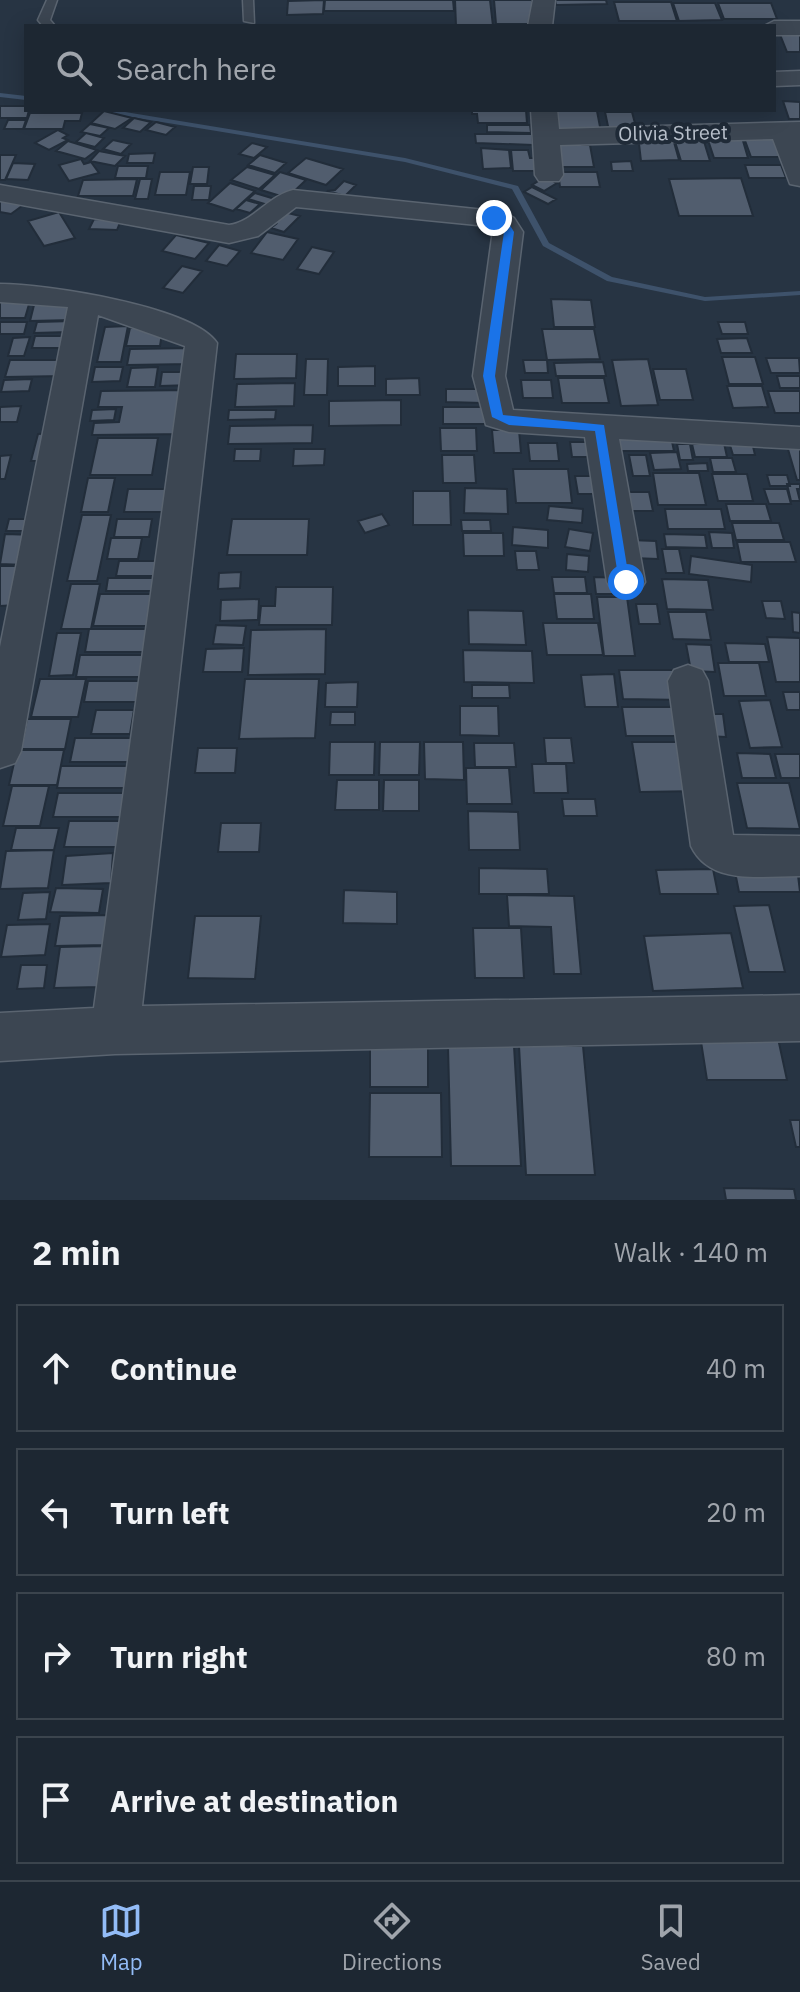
<!DOCTYPE html>
<html lang="en">
<head>
<meta charset="utf-8">
<style>
  body { margin:0; font-family:"IBM Plex Sans",sans-serif; background:#252f3a; color:#f1f3f6 }
  .stop { position:absolute; width:24px; height:24px; margin:-18px; border:6px solid #1a73e8; border-radius:50%; background:#fff }
  .stop.end { background:#1a73e8; border-color:#fff; box-shadow:0 2px 8px #0008 }
  .list { margin:0; padding:0; list-style:none }
  h2 { display:flex; justify-content:space-between; align-items:center; height:104px; margin:0; padding:0 32px; font-size:34px }
  h2 small { font-size:26px; font-weight:400; color:#a0a5ac }
  .list li { display:grid; grid-template-columns:52px 1fr auto; gap:24px; align-items:center; box-sizing:border-box; height:128px; margin:0 16px 16px; padding:0 16px; border:2px solid #3b444d; border-radius:0px }
  .list b { display:block; font-size:30px; white-space:nowrap }
  .list em { font-size:26px; font-style:normal; color:#a0a5ac }
  .icon { flex:none; width:44px; height:44px; fill:none; stroke:currentColor; stroke-width:2; stroke-linecap:round; stroke-linejoin:round }
  .map { position:relative; flex:none; width:800px; height:1200px; overflow:hidden }
  .search { position:absolute; background:#1d2732; box-shadow:0 4px 20px #0003; left:24px; right:24px; top:24px; height:88px; display:flex; align-items:center; gap:20px; box-sizing:border-box; padding:0 28px; border-radius:0px; color:#a0a5ac; font-size:30px }
  .sheet { height:680px; background:#1d2732 }
  nav { display:flex; justify-content:space-around; align-items:center; box-sizing:border-box; height:112px; border-top:2px solid #3b444d; background:#1d2732; font-size:22px; color:#a0a5ac }
  nav a { display:grid; justify-items:center; gap:4px }
  nav .on { color:#93bcf7 }
  .map>svg:first-child { display:block }
</style>
</head>
<body>
<div class="map">
<svg width="800" height="1200" viewBox="0 0 800 1200">
  <rect width="100%" height="100%" fill="#273443"/>
  <g fill="none" stroke-linecap="round" stroke-linejoin="round">
    <path fill="#3e526b" fill-rule="evenodd" d="M0 93 26 96V100L0 97Z
      M98 110H113L405 158 518 186 549 243 612 277 705 297 800 291V295L705 301 607 281 543 246 512 189 405 162 101 112Z"/>
  </g>
  <path fill="#515d6e" stroke="#222d3a" stroke-width="2" d="M324 0 323 14 287 15 288 1Z
    M325 0H453L454 11H324Z
    M455 0H490L493 26H456Z
    M494 0H532L535 24H496Z
    M555 0H606L607 4 556 5Z
    M614 2H671L677 21H619Z
    M673 3H715L722 20 679 21Z
    M718 3H771L777 19H724Z
    M779 32H800V52H787Z
    M783 101 800 102V119H789Z
    M0 106H26L29 110 27 118H0Z
    M472 110H526L527 123H478L477 114H472Z
    M104 111 132 118 115 129 91 123Z
    M552 111H597L601 132H555Z
    M605 112H632L637 131H609Z
    M30 113H82L80 121H65L63 129H24Z
    M134 118 151 122 140 132 123 128Z
    M8 120H26L23 129H4Z
    M156 122 175 127 166 135 146 130Z
    M90 124 109 128 100 136 81 132Z
    M487 125H530L531 133 487 132Z
    M58 130 68 135 63 138 68 140 49 150 35 143Z
    M86 133 104 138 95 147 76 142Z
    M475 134H532L533 145 476 143Z
    M706 134H741L748 158H714Z
    M638 135H672L679 160 641 161Z
    M673 135H702L710 161H681Z
    M743 135H778L786 157H751Z
    M113 140 131 144 121 154 103 149Z
    M581 140 582 145H590L594 167H554L550 145Z
    M68 141 97 150 85 159 56 151Z
    M252 143 267 147 254 158 239 154Z
    M481 148 509 150 511 168 483 169Z
    M511 150H528L530 158H534L536 171H513Z
    M99 151 125 156 115 166 90 161Z
    M155 153 153 163H127L129 154Z
    M0 155H16L5 180H0Z
    M260 155 286 163 275 173 248 165Z
    M306 158 343 169 326 185 288 173Z
    M81 159 84 164 91 162 99 173 69 181 59 165Z
    M631 161 633 171H612L611 162Z
    M13 163 35 164 28 180 6 179Z
    M745 165H781L786 178H749Z
    M118 166H148L146 178H115Z
    M193 167H209L207 184H190Z
    M247 167 275 175 259 189 231 180Z
    M160 172H190L186 195H155Z
    M280 172 306 180 287 198 261 190Z
    M558 172H597L600 187H560Z
    M545 177 557 183 544 191 532 185Z
    M741 178 753 216H679L669 179Z
    M137 179 133 196H78L83 180Z
    M140 179H152L148 199H135Z
    M344 181 356 185 345 196 327 191 335 190Z
    M230 183 255 191 233 211 208 203Z
    M194 186H211L209 200H192Z
    M532 187 556 199 548 204 524 192Z
    M255 193 275 199 268 205 248 199Z
    M0 200 26 203 11 214 0 212Z
    M246 200 260 204 250 213 236 209Z
    M59 212 75 238 44 246 28 221Z
    M288 213 300 216 284 232 271 228 276 224 269 222Z
    M94 219 121 220 117 230 89 229Z
    M267 232 298 239 283 260 251 253Z
    M176 235 209 243 195 259 162 251Z
    M219 245 240 251 227 266 206 261Z
    M312 247 334 252 319 274 297 269Z
    M182 266 202 271 183 293 163 288Z
    M32 294 25 318H0V301Z
    M551 299 591 300 595 327H554Z
    M35 301H78L74 320 30 321Z
    M73 321 70 332 34 333 37 322Z
    M0 322H27L24 334H0Z
    M718 322H745L748 334H722Z
    M128 326 121 362H97L105 327Z
    M163 327 160 346H126L130 328Z
    M542 329H594L600 359 547 360Z
    M35 336H74L71 348H32Z
    M30 337 24 356H8L13 338Z
    M747 338 752 353H721L717 339Z
    M193 348 191 364 127 365 130 349Z
    M236 354H297L296 378 234 379Z
    M722 357H755L763 384H729Z
    M766 358H799L800 373H771Z
    M306 359H328L327 395H304Z
    M648 359 658 405 621 406 612 360Z
    M10 360H69L64 376 5 377Z
    M523 360H547L548 373H525Z
    M603 362 606 376H556L554 363Z
    M375 366V386H338V367Z
    M95 367H123L120 381 92 382Z
    M158 367 155 387H127L131 368Z
    M653 369H686L693 400H660Z
    M162 372H195L193 385 160 386Z
    M777 376H800V388H780Z
    M419 378 420 395H386V379Z
    M558 378H604L609 403H562Z
    M32 379 29 391 1 392 4 380Z
    M521 380H551L553 398H523Z
    M295 383 294 406 235 407 237 384Z
    M727 386H762L768 407 733 408Z
    M446 389H482L483 403 446 402Z
    M194 390 188 434 92 435 94 423 119 422 122 407H98L101 391Z
    M768 391H800V413H775Z
    M401 400V425L329 426V401Z
    M21 406 17 422H0V407Z
    M443 407H489L490 424H443Z
    M116 409 114 420 90 421 92 410Z
    M229 410H276L275 419 228 420Z
    M313 425 312 443 228 444 230 426Z
    M440 428H476L477 451H441Z
    M492 430H519L521 453H494Z
    M670 432 674 451H620L616 433Z
    M54 433 48 461H31L38 434Z
    M98 438H158L152 475H90Z
    M785 439H800V480H797Z
    M570 442H588L590 457H572Z
    M729 442H752L755 455H733Z
    M528 443H557L559 461H530Z
    M724 443 727 457H695L692 444Z
    M677 444H690L693 460H680Z
    M235 449H261L260 461H234Z
    M294 449H325L324 465 293 466Z
    M677 452 681 469 654 470 650 453Z
    M11 455 5 479H0V456Z
    M442 455H474L476 483H443Z
    M629 455H646L650 476H633Z
    M710 458H732L736 472H713Z
    M707 463 708 471H688L687 464Z
    M513 469H568L572 503H516Z
    M653 473H699L706 505H658Z
    M712 474H747L753 501H718Z
    M767 475H787L790 486H770Z
    M575 476H601L604 494H578Z
    M88 478H115L108 512H81Z
    M787 484H800V489H797L800 501H791Z
    M465 488 507 489 508 514 464 513Z
    M128 489H175L171 512H124Z
    M764 489H787L791 504H769Z
    M413 491H450L451 525H413Z
    M624 492H649L653 511H627Z
    M726 504H766L771 521H730Z
    M549 506 583 509 582 523 547 520Z
    M665 509H721L725 529H668Z
    M382 514 389 525 365 533 358 521Z
    M82 515H111L97 581H67Z
    M9 519H35L32 531H6Z
    M117 519H152L149 537H114Z
    M232 519H309L307 555H227Z
    M461 520H490L491 531H462Z
    M732 523H779L784 540H736Z
    M513 527 548 530V548L512 545Z
    M569 529 593 533 590 551 565 547Z
    M709 532 732 533 734 548H712Z
    M463 533H503L504 556H464Z
    M5 534 34 535 25 565 0 564Z
    M664 534 705 535 707 548 666 547Z
    M111 538H142L138 559H107Z
    M630 540 656 541 658 559 632 558Z
    M737 542H790L796 562H741Z
    M662 549H679L684 573H666Z
    M515 551H536L539 570H517Z
    M567 554 589 556 588 572 566 570Z
    M691 556 752 565 751 582 689 574Z
    M119 561H165L163 576H116Z
    M0 566H27L17 605 0 606Z
    M241 572 240 588 218 589 219 573Z
    M552 577H585L587 593H554Z
    M594 577 622 578 623 594H596Z
    M108 578H169L167 591H106Z
    M662 579 708 580 713 610 667 609Z
    M71 584H100L91 629H61Z
    M276 587H333L332 625H259L261 606H275Z
    M100 594H163L158 626H93Z
    M554 594H591L594 619H557Z
    M597 597H627L635 656H604Z
    M259 599 258 620 220 621 221 600Z
    M762 601H781L785 619 766 618Z
    M636 604H657L660 624H639Z
    M468 610 523 611 526 645 469 644Z
    M668 612H706L711 640 673 639Z
    M792 612 800 613V633L793 632Z
    M543 623H598L603 655H547Z
    M216 625 246 626 243 645 213 644Z
    M89 629H164L160 652H85Z
    M326 629 325 674 248 675 251 630Z
    M57 633H81L73 675 49 676Z
    M767 637 800 638V682H776Z
    M725 643 765 644 769 662H729Z
    M686 644 711 645 715 672 691 671Z
    M244 648 242 672H203L206 649Z
    M463 650 532 651 534 683 464 682Z
    M80 655H159L156 677H76Z
    M718 663H759L766 696H724Z
    M619 670H679L684 700 623 699Z
    M614 674 618 707H585L581 675Z
    M40 679H86L78 717H31Z
    M245 679H319L315 738 239 739Z
    M88 681H155L152 702H84Z
    M358 682 357 707H325L326 683Z
    M472 685H509L510 698H472Z
    M783 692H800V710H787Z
    M770 700 782 747 750 748 739 701Z
    M460 706H498L499 736 460 735Z
    M622 707H684L689 736H626Z
    M96 710H134L130 734H91Z
    M331 712H355V725H330Z
    M703 714H723L726 737 707 736Z
    M27 719H71L65 749H21Z
    M75 738H146L143 762H70Z
    M544 738H571L574 763H546Z
    M330 742H375L374 775H329Z
    M380 742H420L419 775H379Z
    M424 742H463L464 780 425 779Z
    M632 742H693L702 791 640 792Z
    M474 743H514L516 767H475Z
    M198 748H237L235 773H195Z
    M17 750H64L57 785H9Z
    M737 753 770 754 776 778H742Z
    M775 754H800V778H781Z
    M532 764H566L568 793H534Z
    M61 766H138L135 788H57Z
    M466 768H509L512 804H467Z
    M337 780H379V810H335Z
    M384 780H419V811H383Z
    M737 783H789L800 829 747 828Z
    M12 786H49L40 826H3Z
    M58 793H133L130 817H53Z
    M562 799H595L597 816H564Z
    M468 811 518 812 520 850H469Z
    M69 821H121L117 847H64Z
    M221 823H261L259 852H218Z
    M16 828H59L54 850H11Z
    M54 850 48 888 0 889 6 851Z
    M113 853 111 883 62 885 66 856Z
    M734 867H797L800 892H739Z
    M479 868 547 869 549 894H479Z
    M713 869 718 894H660L656 870Z
    M56 888 103 889 99 913 50 912Z
    M344 890 397 892V924L343 923Z
    M50 892 46 919 18 920 23 893Z
    M507 895 574 896 581 974H554L551 927 509 926Z
    M769 905 785 972H749L734 906Z
    M110 915 106 945 55 946 60 916Z
    M195 916H261L255 979 188 978Z
    M50 924 45 955 1 957 7 925Z
    M473 928H521L524 978H475Z
    M731 933 743 988 653 991 644 936Z
    M105 946 100 987 54 988 60 947Z
    M21 965H47L44 988 17 989Z
    M699 1029H776L787 1080H707Z
    M370 1032H428V1087H370Z
    M448 1046H514L521 1166H451Z
    M519 1046H583L595 1175H526Z
    M370 1093H441L442 1157H369Z
    M790 1120H800V1147H796Z
    M724 1188 794 1189 796 1200H726Z"/>
  <g fill="none" stroke-linecap="round" stroke-linejoin="round">
    <g stroke="#5a6470" stroke-width="3">
      <path id="lane" d="M47 0H57L50 20 55 26H43L38 20Z
        M243 0H253L254 23 244 21Z"/>
    </g>
    <g stroke="#5a6470" stroke-width="3">
      <path id="street" d="M533 0H555L552 26H528Z
        M774 21H800V35H774V26H764Z
        M800 71V85L774 86V72Z
        M531 110H557L559 129 800 122V186L790 184 773 139 560 145 563 175 559 181H539L535 175Z
        M0 185 229 225C253 222 268 196 293 190L504 212 514 218 523 232 505 376 513 410 800 427V449L619 439 645 582 639 592 626 596 613 592 607 582 585 437 509 432 486 425 473 376 493 230 487 226 296 207 258 236 229 243 0 201Z
        M0 284C44 284 193 306 217 343L142 1006 800 995V1041L115 1054 0 1061V1013L94 1008 185 346 98 315 21 751 15 763 0 768V647L68 307 0 302Z
        M688 665 702 670 708 681 733 835 800 836V876C762 876 710 886 691 846L668 681 674 670Z"/>
    </g>
    <use href="#lane" fill="#3c4652" fill-rule="evenodd"/>
    <use href="#street" fill="#3c4652" fill-rule="evenodd"/>
  </g>
  <path fill="#1a73e8" d="M494 215 508 222 514 232 495 376 503 415 604 425 630 585 619 582 595 431 509 425 492 417 483 376 504 232 489 218Z"/>
  <g text-anchor="middle" stroke-width="8" stroke-linejoin="round" paint-order="stroke">
    <g font-size="20" fill="#b9c1cc" stroke="#202b38">
      <text transform="translate(673 133) rotate(-1)" y="7">Olivia Street</text>
    </g>
  </g>
</svg>
<div class="stop" style="left:626px;top:582px"></div>
<div class="stop end" style="left:494px;top:218px"></div>
<div class="search"><svg class="icon" aria-label="search" viewBox="0 0 24 24"><circle cx="10" cy="10" r="6"/><path d="M15 15l6 6"/></svg>Search here</div>
</div>
<section class="sheet">
<h2>2 min<small>Walk · 140 m</small></h2>
<ul class="list">
<li><svg class="icon" aria-label="ahead" viewBox="0 0 24 24"><path d="M12 20V5M6 11l6-6 6 6"/></svg><div><b>Continue</b></div><em>40 m</em></li>
<li><svg class="icon" aria-label="left" viewBox="0 0 24 24"><path d="M17 20v-9H6M10 6l-5 5 5 5"/></svg><div><b>Turn left</b></div><em>20 m</em></li>
<li><svg class="icon" aria-label="right" viewBox="0 0 24 24"><path d="M7 20v-9h11M14 6l5 5-5 5"/></svg><div><b>Turn right</b></div><em>80 m</em></li>
<li><svg class="icon" aria-label="arrive" viewBox="0 0 24 24"><path d="M6 21V4h12l-3 4 3 4H6"/></svg><div><b>Arrive at destination</b></div></li>
</ul>
</section>
<nav>
<a class="on"><svg class="icon" aria-label="map" viewBox="0 0 24 24"><path d="M3 6l6-2 6 2 6-2v14l-6 2-6-2-6 2zM9 4v14M15 6v14"/></svg>Map</a>
<a><svg class="icon" aria-label="directions" viewBox="0 0 24 24"><path d="M12 3l9 9-9 9-9-9zM9 14v-3h6M13 9l2 2-2 2"/></svg>Directions</a>
<a><svg class="icon" aria-label="saved" viewBox="0 0 24 24"><path d="M7 4h10v16l-5-4-5 4z"/></svg>Saved</a>
</nav>
</body>
</html>
